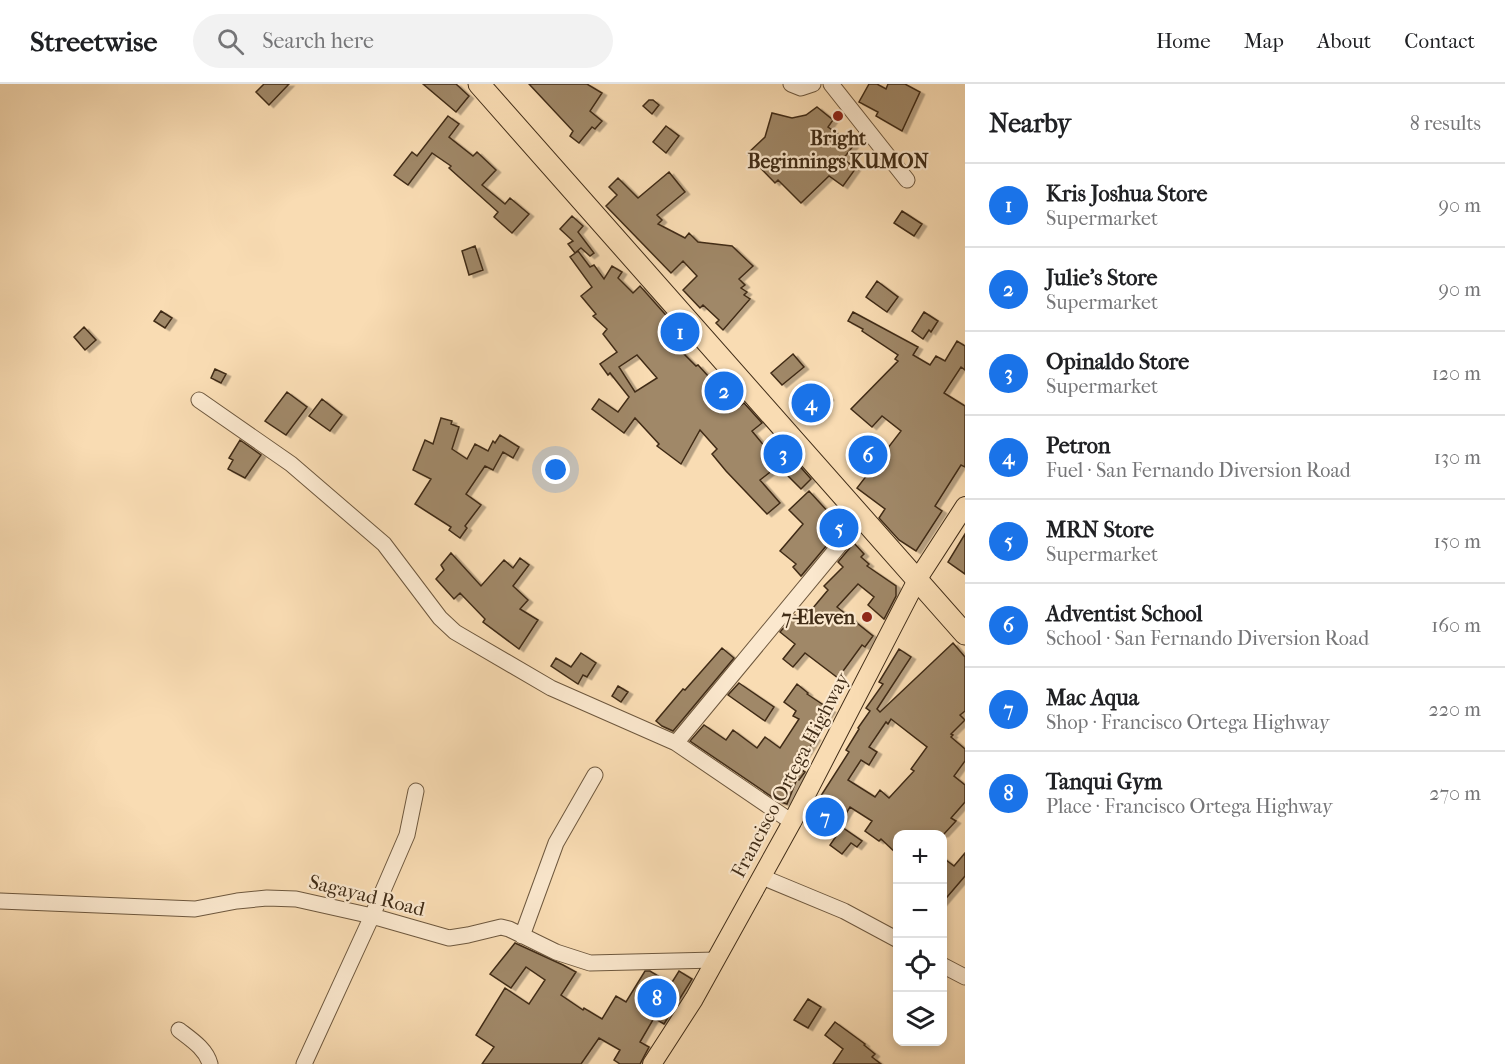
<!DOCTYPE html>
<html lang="en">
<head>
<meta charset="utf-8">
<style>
  body { margin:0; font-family:"IM FELL French Canon",serif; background:#f2f2f2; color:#202124 }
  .controls { position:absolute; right:18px; bottom:18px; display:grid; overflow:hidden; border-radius:12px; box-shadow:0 3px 9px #0003 }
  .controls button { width:54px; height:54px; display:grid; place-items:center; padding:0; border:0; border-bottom:2px solid #e0e0e0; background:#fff; color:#202124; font:30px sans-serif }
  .you { position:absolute; left:556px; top:386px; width:21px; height:21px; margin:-15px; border:4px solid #fff; border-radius:50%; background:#1a73e8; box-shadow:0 0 0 9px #1a73e833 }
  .badge { display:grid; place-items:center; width:39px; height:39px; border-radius:50%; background:#1a73e8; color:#fff; font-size:20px; font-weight:700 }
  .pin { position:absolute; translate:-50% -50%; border:3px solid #fff; box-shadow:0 2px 6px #0006 }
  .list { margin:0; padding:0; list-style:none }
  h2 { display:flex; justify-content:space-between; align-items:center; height:78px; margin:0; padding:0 24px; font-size:26px }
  h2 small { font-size:20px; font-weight:400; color:#757577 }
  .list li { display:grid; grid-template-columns:39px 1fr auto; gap:18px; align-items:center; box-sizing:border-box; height:84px; padding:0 24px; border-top:2px solid #e0e0e0 }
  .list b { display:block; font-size:22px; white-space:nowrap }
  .list p { margin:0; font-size:20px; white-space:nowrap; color:#757577 }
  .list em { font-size:20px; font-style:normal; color:#757577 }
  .icon { flex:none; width:33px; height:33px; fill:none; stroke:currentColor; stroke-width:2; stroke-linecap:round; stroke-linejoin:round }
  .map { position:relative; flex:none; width:965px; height:980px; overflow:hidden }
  header { display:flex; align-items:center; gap:36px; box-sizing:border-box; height:84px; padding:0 30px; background:#fff; border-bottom:2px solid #e0e0e0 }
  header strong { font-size:28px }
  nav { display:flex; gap:33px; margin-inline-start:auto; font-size:21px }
  .search { width:420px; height:54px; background:#f2f2f2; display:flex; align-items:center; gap:15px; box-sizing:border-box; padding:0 21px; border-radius:33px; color:#757577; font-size:22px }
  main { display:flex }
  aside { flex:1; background:#fff }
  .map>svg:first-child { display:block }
</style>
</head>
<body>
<header>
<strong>Streetwise</strong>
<div class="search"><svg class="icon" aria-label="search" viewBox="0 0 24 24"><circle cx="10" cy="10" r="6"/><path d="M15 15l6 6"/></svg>Search here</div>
<nav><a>Home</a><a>Map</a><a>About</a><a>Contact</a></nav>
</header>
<main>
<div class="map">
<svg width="965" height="980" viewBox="0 0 965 980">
  <defs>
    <filter id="shadow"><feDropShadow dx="4.5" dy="2.5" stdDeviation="0" flood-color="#0004"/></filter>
  </defs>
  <rect width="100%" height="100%" fill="#f9dcb3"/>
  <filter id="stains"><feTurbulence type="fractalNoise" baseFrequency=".00333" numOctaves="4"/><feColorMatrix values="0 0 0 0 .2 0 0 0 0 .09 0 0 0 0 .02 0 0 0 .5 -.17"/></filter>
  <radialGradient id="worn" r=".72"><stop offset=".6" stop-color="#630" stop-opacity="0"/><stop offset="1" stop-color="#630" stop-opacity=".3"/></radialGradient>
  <path fill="#a08868" stroke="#402c17" stroke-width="1.5" fill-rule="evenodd" filter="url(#shadow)" d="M264 0H289L269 21 256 8Z
    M423 0H456L469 12 456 28Z
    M529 0H587L602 9 590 27 602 37 595 45 592 43 579 59 570 52 573 47Z
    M869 0H877L886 5 888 0H905L920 8 902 47 876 32 878 28 859 18Z
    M649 16H653L659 21 652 30 643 22Z
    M817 23 833 36 828 43 854 61 843 75 856 84 843 102 829 92 801 119 778 96 775 99 747 70 765 53 772 29 792 34 806 31Z
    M448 32 459 40 449 53 473 72 477 68 496 86 482 101 505 120 510 114 529 130 512 149 494 133 498 128 449 84 451 82 432 69 408 101 394 91 412 68 417 72Z
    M666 42 679 52 666 69 653 58Z
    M669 88 685 108 657 131 662 136 658 140 685 154 689 149 698 158 732 162 753 182 739 195 745 201 741 204 747 208 744 211 750 215 723 246 716 239 719 236 703 221 700 224 683 206 697 192 683 177 671 189 606 122 617 111 609 103 618 94 638 114Z
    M902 127 922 140 914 152 894 139Z
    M572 132 583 142 578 148 594 169 590 172 581 164 575 169 568 160 573 157 560 145Z
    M475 162 483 186 469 191 462 167Z
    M578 167 590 183 594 181 604 195 612 182 622 188 618 194 633 209 640 202 688 256 679 265 696 282 698 281 719 304 723 300 740 322 744 319 762 339 752 347 770 369 781 361 811 395 801 405 778 382 760 396 780 419 767 430 726 387 712 370 717 365 700 346 681 380 657 362 659 360 635 334 624 349 592 325 599 315 618 328 629 313 610 289 608 291 600 280 617 268 603 250 607 245 593 232 596 230 581 212 592 203 570 173ZM637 271 657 294 635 308 619 283Z
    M877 197 898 213 887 228 866 213Z
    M161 227 172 234 165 244 154 237Z
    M853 228 918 263 913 271 930 281 936 272 945 277 957 257 965 262V286L961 283 944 309 965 322V383L961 381 935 422 942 427 916 467 899 456 879 434 885 425 857 404 901 347 882 332 872 343 851 325 898 277 895 275 898 271 862 247 863 245 848 237Z
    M924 228 938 237 931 248 929 246 923 255 912 247Z
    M84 243 96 256 85 266 74 253Z
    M793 270 804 283 782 301 771 289Z
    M215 285 226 290 221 299 211 294Z
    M818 301 829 314 805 336 793 323Z
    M287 308 307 323 286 351 265 337Z
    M322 315 342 331 330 347 309 332Z
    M441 334 452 337 451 340 459 343 452 365 467 375 475 360 488 367 493 357 495 359 500 351 519 363 513 374 503 368 493 386 485 382 466 410 481 421 465 442 467 444 460 454 449 446 451 443 415 420 431 395 413 386 425 356 433 360Z
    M240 356 261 371 245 394 228 385 233 376 229 374Z
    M809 407 842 443 801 492 793 483 796 480 780 467 803 440 789 426Z
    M965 450V490L948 478Z
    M854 459 864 470 861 473 869 480 867 482 896 502V512L884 535 868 521 874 513 858 500 837 523 873 552 865 563 862 561 838 594 805 569 793 583 783 575 795 560 780 548 795 531 802 537 828 506 824 502 843 483 838 478Z
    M451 469 481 502 504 476 513 484 520 474 529 481 513 502 528 516 520 525 538 536 519 565 483 538 485 535 460 509 454 515 436 495 444 486 441 481Z
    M953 559 965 573V627L960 631 965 636 951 650 953 651 951 653 965 665V677L954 692 965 701V718L951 734 956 737 944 750H897V770L881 755 879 757 865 747 872 737 850 723 839 741 862 757 857 763 851 759 842 770 830 761 837 751 807 733 816 717 817 718 849 668 846 666 859 645 858 644 870 627 866 624 883 600 879 598 899 565 911 573 877 625 880 628ZM891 635 927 663 911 685 914 687 889 714 880 706 875 713 848 696 861 676 869 681 877 668 869 663 886 638 888 640Z
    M722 564 734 574 673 647 662 642 656 637 683 605 685 606Z
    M581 569 596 579 587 593 583 591 578 600 551 582 556 574 571 583Z
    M739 599 774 623 765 637 728 611Z
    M797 600 808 609 807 610 831 626 813 652 816 654 797 683 805 688 799 696 797 695 787 720 778 717 690 657 704 641 726 656 733 646 757 664 765 653 780 664 799 635 793 632 796 627 784 618Z
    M618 602 628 608 621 618 612 612Z
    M965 769V792L942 819V773L954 782Z
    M515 859 563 881 576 888 561 911 583 926 584 924 602 935 616 912 626 918 645 887H650L671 900 679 887 692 895 664 940 654 934 640 958 649 963 640 980H620L614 976 620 966 599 954 581 980H482L494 963 476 951 505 904 529 920 545 896 526 883 511 904 490 890Z
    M808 915 821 923 808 944 794 936Z
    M835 938 865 960 864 961 875 970 872 973 881 980H833L843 965 825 951Z"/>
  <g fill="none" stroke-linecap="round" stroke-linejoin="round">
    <g stroke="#6e583e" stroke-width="17">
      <path id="minor" d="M791 0 801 4 813 0
        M831 0 907 96
        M199 316 291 380 384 460 440 534 455 548 551 604 676 659 792 738
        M676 659 862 434
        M762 793 844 827 898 856
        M0 817 195 825 237 817 267 814 296 815 372 832 449 854 468 851 501 843 509 845 556 868 590 879 716 876
        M522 852 556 759 595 691
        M942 881 965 893
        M179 946C192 956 206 965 210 980
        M304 980 372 832 407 751 416 707"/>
    </g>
    <g stroke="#402c17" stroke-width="20">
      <path id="major" d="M652 980 694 915 792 738 917 496 965 422"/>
    </g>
    <g stroke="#402c17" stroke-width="23">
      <path id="highway" d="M479 0 965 550"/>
    </g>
    <use href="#minor" stroke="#fbe8ce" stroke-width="15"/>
    <use href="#major" stroke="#f9dcb3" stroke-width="18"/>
    <use href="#highway" stroke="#f9dcb3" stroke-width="21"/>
  </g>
  <g fill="#8f2418" stroke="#fbe8ce" stroke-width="2">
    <circle cx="838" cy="32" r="6"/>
    <circle cx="867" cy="533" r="6"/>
  </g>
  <g text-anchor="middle" stroke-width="4.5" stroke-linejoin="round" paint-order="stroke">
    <g font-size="20" font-weight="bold" fill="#402c17" stroke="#fbe8ce">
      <text x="838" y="61">Bright<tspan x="838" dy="23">Beginnings KUMON</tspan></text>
      <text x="855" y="540" text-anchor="end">7-Eleven</text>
    </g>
    <g font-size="20" fill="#402c17" stroke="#fbe8ce">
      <text transform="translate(790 691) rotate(-62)" y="7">Francisco Ortega Highway</text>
      <text transform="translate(367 811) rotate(14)" y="7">Sagayad Road</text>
    </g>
  </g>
  <rect width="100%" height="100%" filter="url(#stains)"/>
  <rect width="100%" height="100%" fill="url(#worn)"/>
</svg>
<div class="controls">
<button>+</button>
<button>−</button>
<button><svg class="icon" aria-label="locate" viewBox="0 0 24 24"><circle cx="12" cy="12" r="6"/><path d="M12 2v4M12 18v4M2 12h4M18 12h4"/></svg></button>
<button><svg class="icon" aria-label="layers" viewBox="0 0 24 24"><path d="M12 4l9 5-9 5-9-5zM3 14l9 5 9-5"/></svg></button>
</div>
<div class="you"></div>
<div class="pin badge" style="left:680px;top:248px">1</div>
<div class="pin badge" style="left:724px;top:307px">2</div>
<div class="pin badge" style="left:783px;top:370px">3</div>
<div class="pin badge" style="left:811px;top:319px">4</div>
<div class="pin badge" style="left:839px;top:444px">5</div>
<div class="pin badge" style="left:868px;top:371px">6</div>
<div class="pin badge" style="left:825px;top:733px">7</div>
<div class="pin badge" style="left:657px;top:914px">8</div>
</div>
<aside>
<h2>Nearby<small>8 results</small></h2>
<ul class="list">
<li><span class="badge">1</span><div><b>Kris Joshua Store</b><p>Supermarket</p></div><em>90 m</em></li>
<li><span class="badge">2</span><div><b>Julie's Store</b><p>Supermarket</p></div><em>90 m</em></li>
<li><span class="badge">3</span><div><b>Opinaldo Store</b><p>Supermarket</p></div><em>120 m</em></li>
<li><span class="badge">4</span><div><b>Petron</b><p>Fuel · San Fernando Diversion Road</p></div><em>130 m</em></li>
<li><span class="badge">5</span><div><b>MRN Store</b><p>Supermarket</p></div><em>150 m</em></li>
<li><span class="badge">6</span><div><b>Adventist School</b><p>School · San Fernando Diversion Road</p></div><em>160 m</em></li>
<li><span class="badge">7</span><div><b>Mac Aqua</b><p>Shop · Francisco Ortega Highway</p></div><em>220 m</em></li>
<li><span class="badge">8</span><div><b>Tanqui Gym</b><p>Place · Francisco Ortega Highway</p></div><em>270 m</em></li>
</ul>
</aside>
</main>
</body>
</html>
